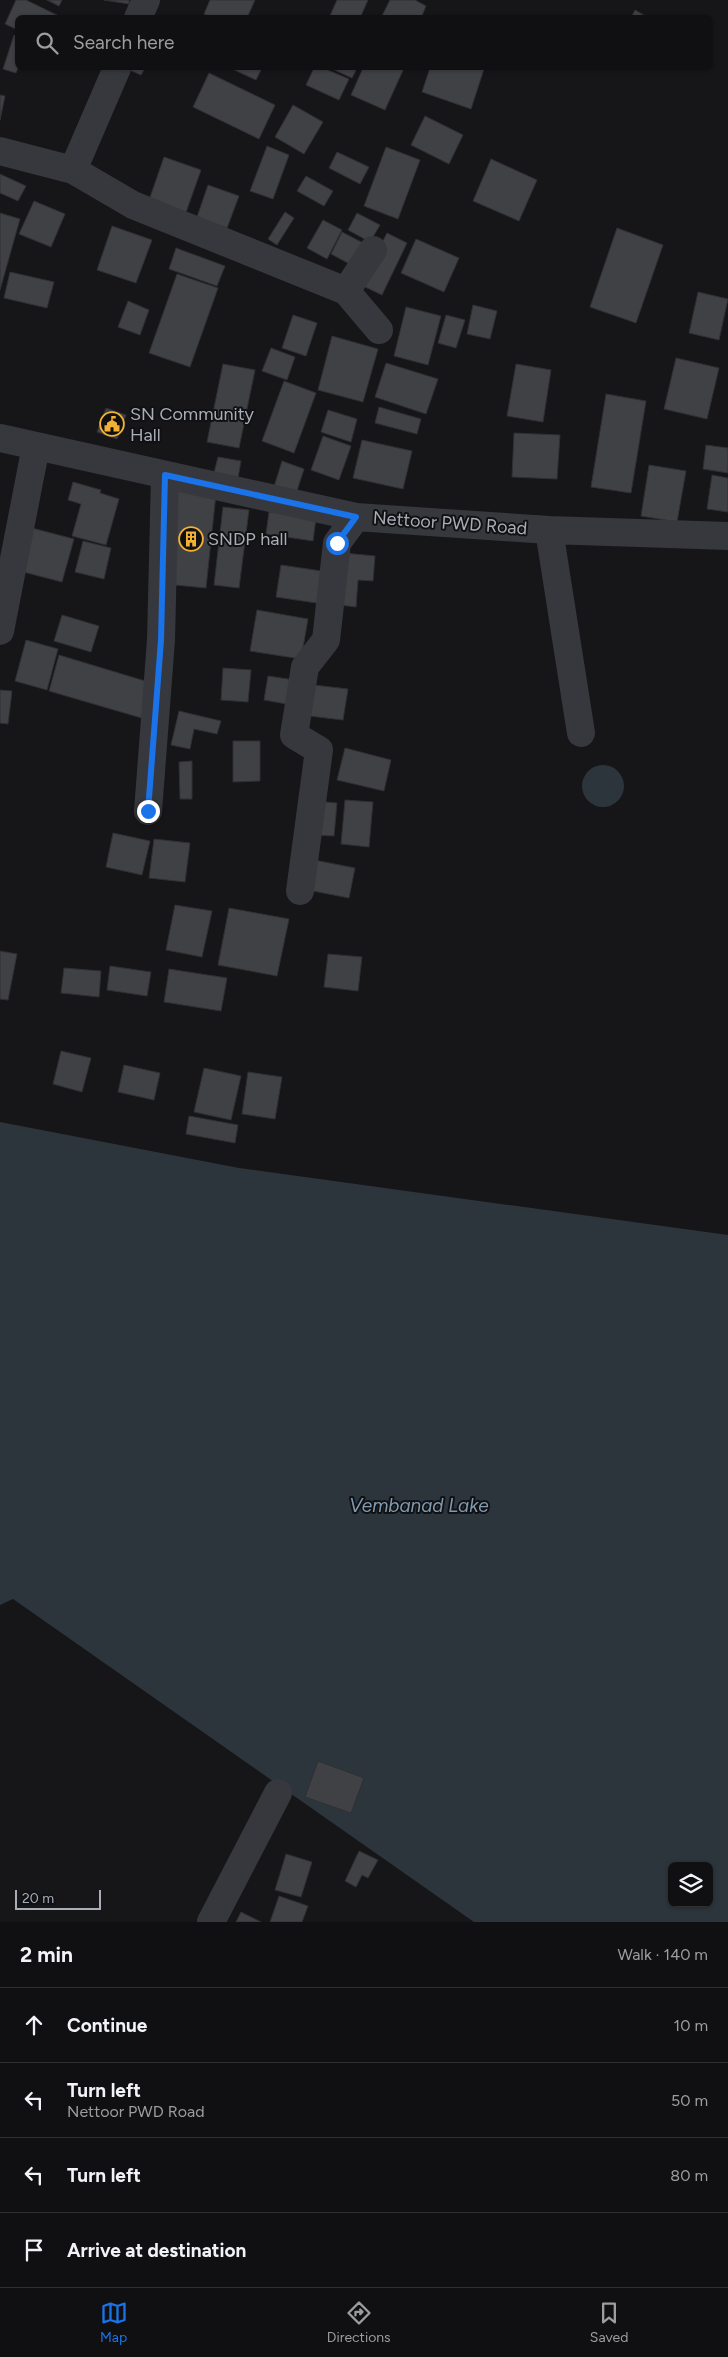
<!DOCTYPE html>
<html lang="en">
<head>
<meta charset="utf-8">
<style>
  body { margin:0; font-family:Figtree,sans-serif; background:#19191b; color:#f1f3f6 }
  .controls { position:absolute; right:15px; bottom:15px; display:grid; overflow:hidden; border-radius:8px; box-shadow:0 1px 4px #0004 }
  .controls button { width:45px; height:45px; display:grid; place-items:center; padding:0; border:0; border-bottom:1px solid #303032; background:#101012; color:#f1f3f6; font:25px sans-serif }
  .scale { position:absolute; left:15px; bottom:12px; width:86px; box-sizing:border-box; padding-left:5px; border:2px solid #a8adb8; border-top:0; font-size:14px; line-height:18px; white-space:nowrap; color:#a8adb8; -webkit-text-stroke:4px #111113; paint-order:stroke }
  .stop { position:absolute; width:15px; height:15px; margin:-11px; border:4px solid #1a73e8; border-radius:50%; background:#fff }
  .stop.end { background:#1a73e8; border-color:#fff; box-shadow:0 1px 5px #0008 }
  .list { margin:0; padding:0; list-style:none }
  h2 { display:flex; justify-content:space-between; align-items:center; height:65px; margin:0; padding:0 20px; font-size:21px }
  h2 small { font-size:16px; font-weight:400; color:#9c9d9f }
  .list li { display:grid; grid-template-columns:32px 1fr auto; gap:15px; align-items:center; box-sizing:border-box; height:75px; padding:0 20px; border-top:1px solid #303032 }
  .list b { display:block; font-size:19px; white-space:nowrap }
  .list p { margin:0; font-size:16px; white-space:nowrap; color:#9c9d9f }
  .list em { font-size:16px; font-style:normal; color:#9c9d9f }
  .icon { flex:none; width:28px; height:28px; fill:none; stroke:currentColor; stroke-width:2; stroke-linecap:round; stroke-linejoin:round }
  .map { position:relative; flex:none; width:728px; height:1922px; overflow:hidden }
  .search { position:absolute; background:#101012; box-shadow:0 1px 4px #0004; left:15px; right:15px; top:15px; height:55px; display:flex; align-items:center; gap:12px; box-sizing:border-box; padding:0 18px; border-radius:8px; color:#9c9d9f; font-size:19px }
  .sheet { height:365px; background:#101012 }
  nav { display:flex; justify-content:space-around; align-items:center; box-sizing:border-box; height:70px; border-top:1px solid #303032; background:#101012; font-size:14px; color:#9c9d9f }
  nav a { display:grid; justify-items:center; gap:2px }
  nav .on { color:#1a73e8 }
  .map>svg:first-child { display:block }
</style>
</head>
<body>
<div class="map">
<svg width="728" height="1922" viewBox="0 0 728 1922">
  <rect width="100%" height="100%" fill="#161618"/>
  <path fill="#2c353c" fill-rule="evenodd" d="M582 786a21 21 0 1 1 42 0a21 21 0 1 1-42 0Z
    M0 1122 239 1168 728 1235V1922H474L13 1599 0 1605ZM672 1866H709V1903H672Z"/>
  <path fill="#404145" stroke="#303034" d="M16 0H26L61 17 18 18V30L5 24Z
    M47 0H62L59 6Z
    M104 0H129V4Z
    M210 0H255L247 18H213L204 14Z
    M337 0H368L360 18H329Z
    M390 0H415L426 6 421 18H381Z
    M635 10 649 18H631Z
    M14 35 18 37V68L16 73 3 69Z
    M125 68H145L141 75Z
    M230 68H262L256 80Z
    M314 68H323L349 79 339 100 306 85Z
    M330 68H357L352 78Z
    M363 68H404L385 110 351 95Z
    M430 68 484 69 471 109 422 92Z
    M209 73 275 105 259 139 193 107Z
    M0 95 5 96 0 120Z
    M293 105 323 122 304 154 275 137Z
    M425 116 463 135 449 164 411 145Z
    M267 146 289 155 273 199 250 191Z
    M386 147 420 160 398 219 364 206Z
    M337 152 369 167 360 184 329 168Z
    M164 157 201 170 184 218 147 206Z
    M491 159 537 180 519 221 473 201Z
    M0 174 26 186 18 201 0 193Z
    M306 176 333 191 324 206 297 191Z
    M208 185 239 196 227 228 197 217Z
    M34 201 65 214 51 247 19 234Z
    M285 212 294 218 277 245 268 239Z
    M0 213 20 219 0 290Z
    M357 213 380 225 370 242 348 230Z
    M323 220 342 230 327 259 307 248Z
    M112 226 152 240 136 283 97 270Z
    M617 228 663 245 636 323 590 307Z
    M342 232 369 246 357 268 331 254Z
    M387 233 407 243 382 295 361 285Z
    M416 239 459 258 444 292 401 273Z
    M176 248 225 266 217 286 169 269Z
    M10 272 54 282 47 308 4 298Z
    M177 274 218 288 190 367 149 353Z
    M698 292 728 299 719 340 689 333Z
    M128 301 149 310 140 335 118 327Z
    M473 305 497 311 490 339 467 334Z
    M406 307 441 316 428 365 394 356Z
    M293 315 317 323 306 356 282 348Z
    M446 315 465 320 456 348 438 343Z
    M332 336 378 349 363 402 318 390Z
    M271 348 295 357 287 380 262 371Z
    M676 358 719 368 707 419 664 409Z
    M386 363 438 379 426 414 375 397Z
    M223 364 255 370 239 448 207 442Z
    M516 364 551 370 543 422 507 416Z
    M284 381 316 393 294 453 262 441Z
    M606 394 646 401 631 493 591 487Z
    M379 407 421 419 417 434 375 423Z
    M106 408 126 415 117 439 97 432Z
    M328 410 357 419 351 442 321 432Z
    M514 433 560 435 557 479 512 477Z
    M323 436 351 446 339 480 311 470Z
    M362 440 412 451 403 489 353 478Z
    M706 445 728 448V473L703 469Z
    M218 457 241 461 238 478 214 473Z
    M282 461 304 469 295 497 273 490Z
    M649 465 686 471 677 522 641 516Z
    M712 475 728 478V512L707 509Z
    M73 482 101 490 100 493 119 499 106 545 72 536 81 504 68 500Z
    M176 490 216 494 206 588 165 584Z
    M223 507 249 510 239 588 214 585Z
    M269 512 316 518 313 541 266 534Z
    M28 527 74 539 62 582 16 570Z
    M83 541 111 548 104 579 75 572Z
    M344 553 375 556 373 581 358 580 356 607 332 604Z
    M281 565 328 572 323 604 276 597Z
    M257 610 308 619 301 659 250 651Z
    M62 615 99 626 91 652 54 641Z
    M26 640 58 649 47 690 15 681Z
    M59 655 155 684 145 719 49 691Z
    M223 668 251 670 248 702 221 700Z
    M268 676 301 681 298 706 264 700Z
    M305 684 348 689 343 720 301 715Z
    M0 690 12 691 8 724 0 723Z
    M179 711 221 721 217 734 194 729 190 749 171 745Z
    M233 741H260V781L233 782Z
    M345 748 391 760 384 791 337 780Z
    M192 761V799H180L179 762Z
    M345 800 373 802 369 847 341 844Z
    M315 801 337 803 334 836 312 835Z
    M113 833 150 841 142 875 106 867Z
    M154 839 190 843 185 882 149 878Z
    M314 860 355 868 349 898 308 890Z
    M175 905 212 911 202 957 166 950Z
    M229 908 289 919 277 976 218 965Z
    M0 951 17 954 8 1000 0 999Z
    M328 954 362 957 358 991 324 987Z
    M110 966 151 972 147 996 107 990Z
    M64 968 101 971 99 997 61 993Z
    M169 969 227 978 221 1011 164 1002Z
    M61 1051 91 1058 82 1092 53 1084Z
    M124 1065 160 1073 154 1100 118 1092Z
    M204 1068 241 1076 231 1120 194 1112Z
    M248 1072 282 1077 275 1119 242 1114Z
    M189 1116 238 1125 235 1143 186 1134Z
    M318 1761 364 1778 351 1813 305 1797Z
    M359 1851 378 1860 368 1878 362 1875 356 1887 345 1881Z
    M286 1854 312 1862 301 1897 275 1890Z
    M279 1896 308 1906 302 1922H270Z
    M241 1912 261 1922H236Z"/>
  <g fill="none" stroke-linecap="round" stroke-linejoin="round">
    <path stroke="#37383d" stroke-width="28" d="M138 18 146 0
      M0 151 73 170 133 205 346 291 379 330
      M73 170 117 68
      M346 291 373 250
      M0 438 356 517 549 530 728 536
      M549 530 581 733
      M0 631 36 446
      M148 811 161 640 165 475
      M300 891 319 750 294 735 305 667 326 640 337 543 356 517
      M211 1922 278 1793"/>
  </g>
  <g fill="none" stroke-linecap="round" stroke-linejoin="round">
    <path stroke="#1a73e8" stroke-width="6" d="M148 811 161 640 165 475 356 517 337 543"/>
  </g>
  <defs>
    <g id="civic-ring" transform="scale(1.25)"><circle r="9.5" fill="#111113" stroke="#f2b134" stroke-width="1.5"/><path d="M-.6-6.5H3V-4.5H.6V-3L4-1V1h2V6H-6V1h2V-1L-.6-3ZM-1.2 2.5V6h2.4V2.5Z" fill="#f2b134"/></g>
    <g id="building-ring" transform="scale(1.25)"><circle r="9.5" fill="#111113" stroke="#f2b134" stroke-width="1.5"/><path d="M-4-6H4V6H1V3H-1V6H-4ZM-2.5-4.3h1.7v1.8h-1.7ZM.8-4.3h1.7v1.8H.8ZM-2.5-1h1.7V.8h-1.7ZM.8-1h1.7V.8H.8Z" fill="#f2b134"/></g>
  </defs>
  <g fill-rule="evenodd">
    <use href="#civic-ring" x="112" y="424"/>
    <use href="#building-ring" x="191" y="539"/>
  </g>
  <g text-anchor="middle" stroke-width="4" stroke-linejoin="round" paint-order="stroke">
    <g font-size="18" fill="#a8adb8" stroke="#111113" text-anchor="start">
      <text x="130" y="420">SN Community<tspan x="130" dy="21">Hall</tspan></text>
      <text x="208" y="545">SNDP hall</text>
    </g>
    <g font-size="18" fill="#a8adb8" stroke="#111113">
      <text transform="translate(450 523) rotate(4)" y="6">Nettoor PWD Road</text>
    </g>
    <g font-size="19" font-style="italic" fill="#7f9bb3" stroke="#111113">
      <text x="419" y="1512">Vembanad Lake</text>
    </g>
  </g>
</svg>
<div class="controls">
<button><svg class="icon" aria-label="layers" viewBox="0 0 24 24"><path d="M12 4l9 5-9 5-9-5zM3 14l9 5 9-5"/></svg></button>
</div>
<div class="scale">20 m</div>
<div class="stop" style="left:337px;top:543px"></div>
<div class="stop end" style="left:148px;top:811px"></div>
<div class="search"><svg class="icon" aria-label="search" viewBox="0 0 24 24"><circle cx="10" cy="10" r="6"/><path d="M15 15l6 6"/></svg>Search here</div>
</div>
<section class="sheet">
<h2>2 min<small>Walk · 140 m</small></h2>
<ul class="list">
<li><svg class="icon" aria-label="ahead" viewBox="0 0 24 24"><path d="M12 20V5M6 11l6-6 6 6"/></svg><div><b>Continue</b></div><em>10 m</em></li>
<li><svg class="icon" aria-label="left" viewBox="0 0 24 24"><path d="M17 20v-9H6M10 6l-5 5 5 5"/></svg><div><b>Turn left</b><p>Nettoor PWD Road</p></div><em>50 m</em></li>
<li><svg class="icon" aria-label="left" viewBox="0 0 24 24"><path d="M17 20v-9H6M10 6l-5 5 5 5"/></svg><div><b>Turn left</b></div><em>80 m</em></li>
<li><svg class="icon" aria-label="arrive" viewBox="0 0 24 24"><path d="M6 21V4h12l-3 4 3 4H6"/></svg><div><b>Arrive at destination</b></div></li>
</ul>
</section>
<nav>
<a class="on"><svg class="icon" aria-label="map" viewBox="0 0 24 24"><path d="M3 6l6-2 6 2 6-2v14l-6 2-6-2-6 2zM9 4v14M15 6v14"/></svg>Map</a>
<a><svg class="icon" aria-label="directions" viewBox="0 0 24 24"><path d="M12 3l9 9-9 9-9-9zM9 14v-3h6M13 9l2 2-2 2"/></svg>Directions</a>
<a><svg class="icon" aria-label="saved" viewBox="0 0 24 24"><path d="M7 4h10v16l-5-4-5 4z"/></svg>Saved</a>
</nav>
</body>
</html>
